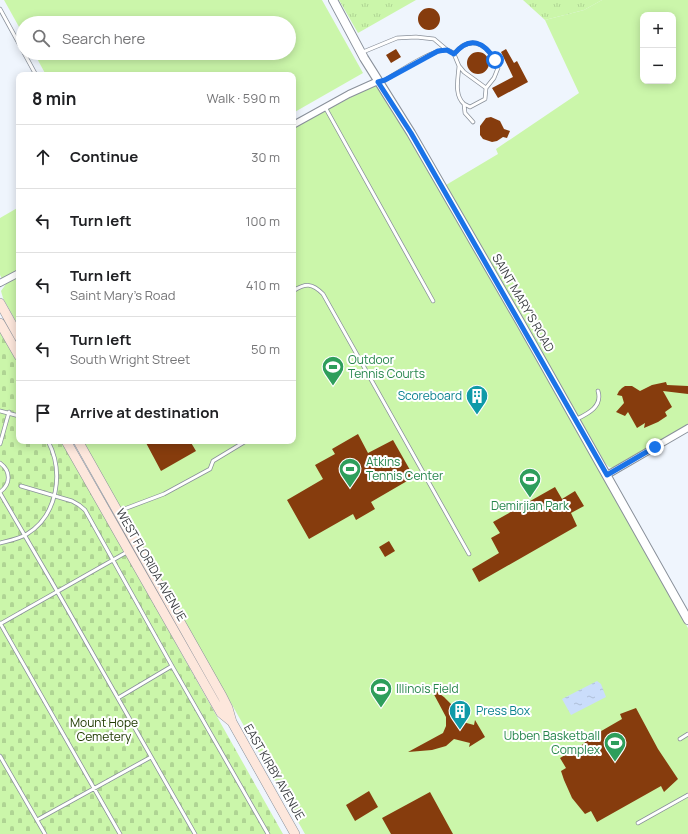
<!DOCTYPE html>
<html lang="en">
<head>
<meta charset="utf-8">
<style>
  body { margin:0; font-family:Manrope,sans-serif; background:#f2f2f2; color:#202124 }
  .controls { position:absolute; right:12px; top:12px; display:grid; overflow:hidden; border-radius:8px; box-shadow:0 2px 10px #0003 }
  .controls button { width:36px; height:36px; display:grid; place-items:center; padding:0; border:0; border-bottom:1px solid #e0e0e0; background:#fff; color:#202124; font:20px sans-serif }
  .stop { position:absolute; width:12px; height:12px; margin:-9px; border:3px solid #1a73e8; border-radius:50%; background:#fff }
  .stop.end { background:#1a73e8; border-color:#fff; box-shadow:0 1px 4px #0008 }
  .list { margin:0; padding:0; list-style:none }
  h2 { display:flex; justify-content:space-between; align-items:center; height:52px; margin:0; padding:0 16px; font-size:17px }
  h2 small { font-size:13px; font-weight:400; color:#757577 }
  .list li { display:grid; grid-template-columns:26px 1fr auto; gap:12px; align-items:center; box-sizing:border-box; height:64px; padding:0 16px; border-top:1px solid #e0e0e0 }
  .list b { display:block; font-size:15px; white-space:nowrap }
  .list p { margin:0; font-size:13px; white-space:nowrap; color:#757577 }
  .list em { font-size:13px; font-style:normal; color:#757577 }
  .icon { flex:none; width:22px; height:22px; fill:none; stroke:currentColor; stroke-width:2; stroke-linecap:round; stroke-linejoin:round }
  .map { position:relative; flex:none; width:688px; height:834px; overflow:hidden }
  .search { position:absolute; background:#fff; box-shadow:0 2px 10px #0003; left:16px; top:16px; width:280px; height:44px; display:flex; align-items:center; gap:10px; box-sizing:border-box; padding:0 14px; border-radius:22px; color:#757577; font-size:15px }
  .panel { position:absolute; background:#fff; box-shadow:0 2px 10px #0003; left:16px; top:72px; width:280px; height:372px; border-radius:8px }
  .map>svg:first-child { display:block }
</style>
</head>
<body>
<div class="map">
<svg width="688" height="834" viewBox="0 0 688 834">
  <defs>
    <pattern id="grass-tufts" width="24" height="20" patternUnits="userSpaceOnUse"><rect width="24" height="20" fill="#cbf6aa"/><path d="M3 7l-1-3M5 7V3M7 7l1-3M15 17l-1-3M17 17v-4M19 17l1-3" fill="none" stroke="#afd493"/></pattern>
    <pattern id="cemetery-stones" width="16" height="16" patternUnits="userSpaceOnUse"><rect width="16" height="16" fill="#cbf6aa"/><path d="M2 7V4a2 2 0 0 1 4 0v3zM10 15v-3a2 2 0 0 1 4 0v3z" fill="#afd493"/></pattern>
    <pattern id="water-ripples" width="26" height="14" patternUnits="userSpaceOnUse"><rect width="26" height="14" fill="#caddfb"/><path d="M2 4q2-2 4 0t4 0M15 11q2-2 4 0t4 0" fill="none" stroke="#aebfd8"/></pattern>
  </defs>
  <rect width="100%" height="100%" fill="#eff5fd"/>
  <path fill="url(#grass-tufts)" d="M339 0H416L358 33Z
    M523 0H602L584 10 545 20Z"/>
  <path fill="url(#cemetery-stones)" d="M0 332 19 365V441H62L283 834H0Z"/>
  <path fill="#cbf6aa" fill-rule="evenodd" d="M4 0H322L363 73 293 113V75H46L34 53H289V23H23V34Z
    M602 0H688V424L613 468 609 467 605 463 446 185 498 154 496 149 579 93 545 20 584 10ZM643 15H673V81H643Z
    M374 85 378 87 413 144 469 241 688 628V834H305L83 441H293V128Z
    M19 207V269L2 279 0 275V218Z
    M19 277V327L3 298 1 291 6 284Z"/>
  <path fill="url(#water-ripples)" d="M597 681 601 684 606 697 571 715 562 699Z"/>
  <path fill="#863c0d" d="M418 19a11 11 0 1 1 22 0a11 11 0 1 1-22 0Z
    M396 49 401 57 391 63 386 55Z
    M506 49 514 63 517 61 528 82 498 98 492 88 513 77 501 52Z
    M467 63a11 11 0 1 1 22 0a11 11 0 1 1-22 0Z
    M491 117 500 121 504 129 510 131 507 138 503 137 497 141 492 142 483 139 480 135V126L486 118Z
    M666 382 667 385 688 386V394L663 391 672 407 665 412 667 416 658 422 644 428 645 423 637 428 628 412 625 416 616 412 624 403 622 396 617 395 619 391 622 388 625 386H632L640 391 652 385Z
    M358 434 368 453 393 440 414 477 371 502 375 509 356 520 353 514 309 539 287 500 323 479 315 465 335 454 332 449Z
    M145 441H190L196 451 161 471Z
    M555 487 562 499 575 491 584 506 571 513 577 526 479 582 472 569 499 553 491 538 500 533 493 522Z
    M389 541 395 551 385 557 379 547Z
    M430 687 444 697 456 709 459 721 474 725 475 720 485 737 469 747 470 743 454 739 446 746 432 750 408 752 443 733 446 726V717Z
    M636 708 658 749 678 779 664 792 661 786 597 822 591 811 585 814 572 798 564 780 561 771 566 768 560 758 585 743 584 741 622 719 620 714Z
    M369 791 378 807 355 821 346 805Z
    M430 792 453 834H391L382 818Z"/>
  <g fill="none" stroke-linecap="round" stroke-linejoin="round">
    <g stroke="#89909a" stroke-width="4.5">
      <path id="service" d="M0 9 23 51
        M363 52 397 38 416 37 434 39 447 50
        M24 53 36 75
        M454 54C472 32 490 46 498 68L494 78 486 88
        M459 66C458 79 454 95 464 104
        M380 81 385 80C399 72 431 50 446 50 449 50 452 52 454 54L459 66 464 72 486 88 485 99 470 107 464 104 465 113 473 122
        M325 107 433 301
        M293 291C306 283 312 283 323 294L469 554
        M0 411 19 416
        M575 420C587 414 603 407 598 391
        M0 444 9 412
        M0 463C11 471 11 484 0 492
        M21 486 72 501 79 505 85 510 172 666 268 834
        M0 493 57 591 195 834
        M119 511 164 494 210 469 213 461 246 441
        M0 543C8 541 19 539 27 534 58 515 64 472 48 441
        M0 623 120 834
        M0 624 127 552
        M118 698 172 666
        M680 739 688 734
        M0 756 45 834
        M37 820 151 757
        M638 823 688 795"/>
    </g>
    <g stroke="#89909a" stroke-width="8">
      <path id="minor" d="M293 125 349 94 378 81
        M0 283 19 273
        M607 475 688 428"/>
    </g>
    <g stroke="#89909a" stroke-width="10">
      <path id="tertiary" d="M333 0 364 58 411 133 519 320 688 620"/>
    </g>
    <g stroke="#89909a" stroke-width="10">
      <path id="secondary" d="M0 303 19 337
        M0 323 19 356
        M66 441 221 713 232 722
        M78 441 222 696 228 708 232 722 295 834"/>
    </g>
    <use href="#service" stroke="#fff" stroke-width="3"/>
    <use href="#minor" stroke="#fff" stroke-width="6"/>
    <use href="#tertiary" stroke="#fff" stroke-width="8"/>
    <use href="#secondary" stroke="#fde7dc" stroke-width="9"/>
  </g>
  <g fill="none" stroke-linecap="round" stroke-linejoin="round">
    <path stroke="#1a73e8" stroke-width="5" d="M495 60C484 42 470 35 454 54L447 50 438 51 385 80 378 82 411 133 607 475 655 447"/>
  </g>
  <defs>
    <g id="stadium-pin" transform="scale(1.15)"><path d="M0 17L-7.5 6A9.5 9.5 0 1 1 7.5 6Z" fill="#2e9e5b" stroke="#fff"/><path d="M0-5a6.5 5 0 1 0 0 10a6.5 5 0 1 0 0-10ZM-3.5-1.8h7v3.6h-7Z" fill="#fff"/></g>
    <g id="building-pin" transform="scale(1.15)"><path d="M0 17L-7.5 6A9.5 9.5 0 1 1 7.5 6Z" fill="#0f9aa8" stroke="#fff"/><path d="M-4-6H4V6H1V3H-1V6H-4ZM-2.5-4.3h1.7v1.8h-1.7ZM.8-4.3h1.7v1.8H.8ZM-2.5-1h1.7V.8h-1.7ZM.8-1h1.7V.8H.8Z" fill="#fff"/></g>
  </defs>
  <g fill-rule="evenodd">
    <use href="#stadium-pin" x="333" y="367"/>
    <use href="#building-pin" x="477" y="396"/>
    <use href="#stadium-pin" x="350" y="469"/>
    <use href="#stadium-pin" x="530" y="479"/>
    <use href="#stadium-pin" x="381" y="689"/>
    <use href="#building-pin" x="460" y="711"/>
    <use href="#stadium-pin" x="615" y="743"/>
  </g>
  <g text-anchor="middle" stroke-width="4" stroke-linejoin="round" paint-order="stroke">
    <g font-size="12" fill="#393c40" stroke="#fff">
      <text transform="translate(523 303) rotate(60)" y="4">SAINT MARY'S ROAD</text>
      <text transform="translate(151 565) rotate(60)" y="4">WEST FLORIDA AVENUE</text>
      <text transform="translate(274 772) rotate(60)" y="4">EAST KIRBY AVENUE</text>
    </g>
    <g font-size="12" fill="#27864d" stroke="#fff" text-anchor="start">
      <text x="348" y="364">Outdoor<tspan x="348" dy="14">Tennis Courts</tspan></text>
      <text x="366" y="466">Atkins<tspan x="366" dy="14">Tennis Center</tspan></text>
      <text x="530" y="510" text-anchor="middle">Demirjian Park</text>
      <text x="396" y="693">Illinois Field</text>
      <text x="600" y="740" text-anchor="end">Ubben Basketball<tspan x="600" dy="14">Complex</tspan></text>
    </g>
    <g font-size="12" fill="#0d838f" stroke="#fff" text-anchor="end">
      <text x="462" y="400">Scoreboard</text>
      <text x="476" y="715" text-anchor="start">Press Box</text>
    </g>
    <g font-size="12" fill="#203a01" stroke="#fff">
      <text x="104" y="727">Mount Hope<tspan x="104" dy="14">Cemetery</tspan></text>
    </g>
  </g>
</svg>
<div class="controls">
<button>+</button>
<button>−</button>
</div>
<div class="stop" style="left:495px;top:60px"></div>
<div class="stop end" style="left:655px;top:447px"></div>
<div class="search"><svg class="icon" aria-label="search" viewBox="0 0 24 24"><circle cx="10" cy="10" r="6"/><path d="M15 15l6 6"/></svg>Search here</div>
<section class="panel">
<h2>8 min<small>Walk · 590 m</small></h2>
<ul class="list">
<li><svg class="icon" aria-label="ahead" viewBox="0 0 24 24"><path d="M12 20V5M6 11l6-6 6 6"/></svg><div><b>Continue</b></div><em>30 m</em></li>
<li><svg class="icon" aria-label="left" viewBox="0 0 24 24"><path d="M17 20v-9H6M10 6l-5 5 5 5"/></svg><div><b>Turn left</b></div><em>100 m</em></li>
<li><svg class="icon" aria-label="left" viewBox="0 0 24 24"><path d="M17 20v-9H6M10 6l-5 5 5 5"/></svg><div><b>Turn left</b><p>Saint Mary's Road</p></div><em>410 m</em></li>
<li><svg class="icon" aria-label="left" viewBox="0 0 24 24"><path d="M17 20v-9H6M10 6l-5 5 5 5"/></svg><div><b>Turn left</b><p>South Wright Street</p></div><em>50 m</em></li>
<li><svg class="icon" aria-label="arrive" viewBox="0 0 24 24"><path d="M6 21V4h12l-3 4 3 4H6"/></svg><div><b>Arrive at destination</b></div></li>
</ul>
</section>
</div>
</body>
</html>
